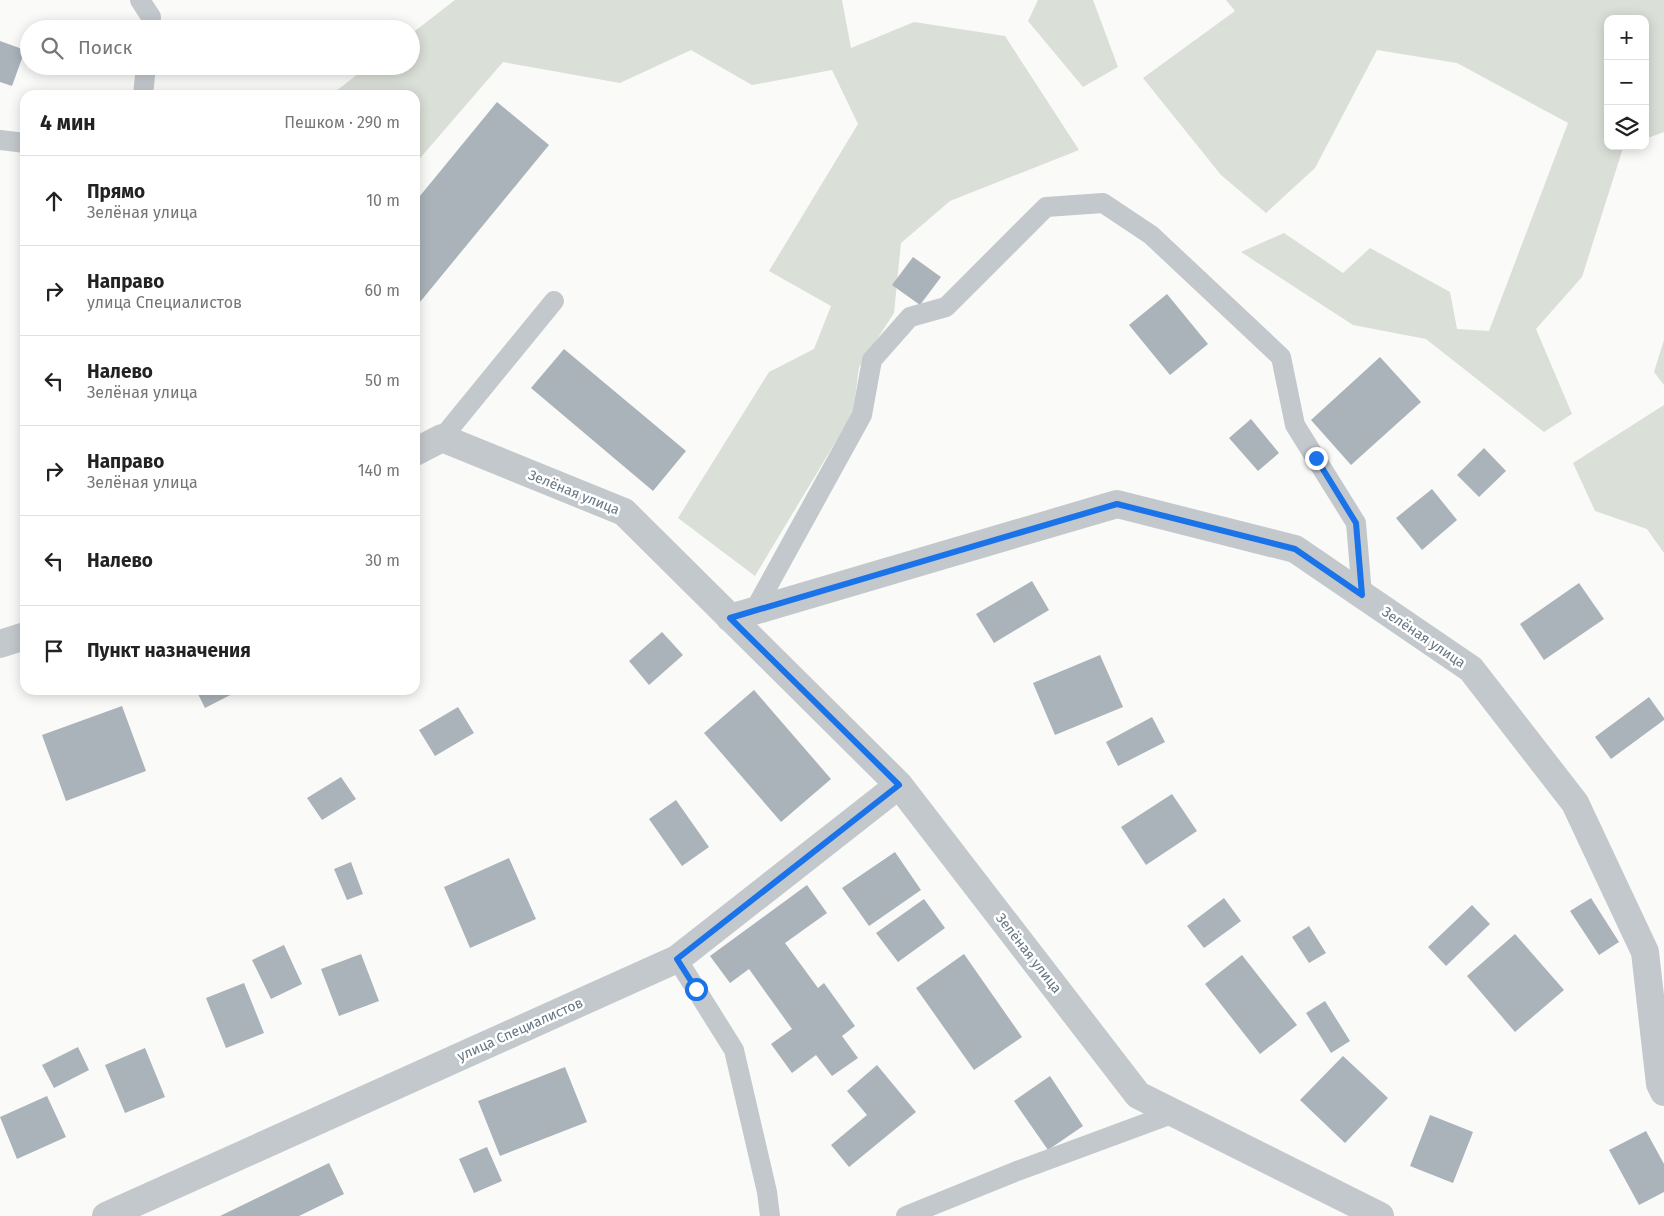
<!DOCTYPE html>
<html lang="ru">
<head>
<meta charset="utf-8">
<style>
  body { margin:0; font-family:"Fira Sans",sans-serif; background:#f2f2f2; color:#222 }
  .controls { position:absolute; right:15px; top:15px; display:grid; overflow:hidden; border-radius:10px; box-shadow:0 2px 12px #0003 }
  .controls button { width:45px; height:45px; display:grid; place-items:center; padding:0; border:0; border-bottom:1px solid #e0e0e0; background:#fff; color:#222; font:25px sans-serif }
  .stop { position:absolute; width:15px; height:15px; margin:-11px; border:4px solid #1a73e8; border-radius:50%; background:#fff }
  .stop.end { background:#1a73e8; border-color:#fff; box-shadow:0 1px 5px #0008 }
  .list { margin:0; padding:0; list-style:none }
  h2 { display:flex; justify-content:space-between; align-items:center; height:65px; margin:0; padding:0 20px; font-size:21px }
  h2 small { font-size:16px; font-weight:400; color:#767676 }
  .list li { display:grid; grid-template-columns:32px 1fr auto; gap:15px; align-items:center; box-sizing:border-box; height:90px; padding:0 20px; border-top:1px solid #e0e0e0 }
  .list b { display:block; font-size:19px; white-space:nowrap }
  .list p { margin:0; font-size:16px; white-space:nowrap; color:#767676 }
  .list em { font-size:16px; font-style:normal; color:#767676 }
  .icon { flex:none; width:28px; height:28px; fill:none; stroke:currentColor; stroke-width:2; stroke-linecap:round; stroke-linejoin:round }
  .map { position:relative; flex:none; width:1664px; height:1216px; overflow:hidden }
  .search { position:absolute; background:#fff; box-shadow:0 2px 12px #0003; left:20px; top:20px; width:400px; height:55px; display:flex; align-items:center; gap:12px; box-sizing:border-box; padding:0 18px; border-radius:28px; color:#767676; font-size:19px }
  .panel { position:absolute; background:#fff; box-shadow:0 2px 12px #0003; left:20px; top:90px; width:400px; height:605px; border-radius:15px }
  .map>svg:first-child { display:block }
</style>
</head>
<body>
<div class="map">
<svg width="1664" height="1216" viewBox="0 0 1664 1216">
  <rect width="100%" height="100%" fill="#fafaf8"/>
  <path fill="#dadfd7" d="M455 0H842L851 48 914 22 1005 36 1079 150 950 201 901 243 894 313 859 367 853 413 755 576 678 518 769 372 814 349 831 306 769 271 858 124 832 70 752 85 691 50 620 83 503 62 415 164V95H331L368 66H411V34Z
    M1038 0H1093L1118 67 1083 87 1028 21Z
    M1226 0H1664V132L1645 139V19H1608V146H1628L1623 148 1582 277 1536 329 1572 414 1544 432 1426 339 1353 325 1241 252 1284 233 1343 273 1370 248 1450 292 1457 329 1489 331 1568 123 1457 63 1377 50 1315 168 1266 213 1221 175 1143 78 1235 11Z
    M1664 340V385L1654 372Z
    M1664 405V553L1647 529 1595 511 1573 463Z"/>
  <path fill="#aab3b9" d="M0 41 25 50 12 86 0 82Z
    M497 102 549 145 420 302 415 297V202Z
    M913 257 941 277 920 305 892 285Z
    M1167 294 1208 344 1170 375 1129 325Z
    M564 349 686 451 653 491 531 388Z
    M1380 357 1421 402 1351 465 1311 420Z
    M1251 419 1279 453 1258 471 1229 438Z
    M1484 448 1506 471 1479 497 1457 475Z
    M1432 489 1457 520 1422 550 1396 518Z
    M1032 581 1049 610 994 643 976 614Z
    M1579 583 1604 619 1544 660 1520 624Z
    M662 632 683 655 649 685 629 661Z
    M1100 655 1123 707 1055 735 1033 683Z
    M196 690H240L205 708Z
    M754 690 831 779 781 822 704 733Z
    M1649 697 1664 718V720L1611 759 1595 737Z
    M122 706 146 771 66 801 42 735Z
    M458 707 474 733 435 756 419 730Z
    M1152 717 1165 742 1118 766 1106 742Z
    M341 777 356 799 322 820 307 798Z
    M1172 794 1197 831 1146 865 1121 827Z
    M676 800 709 847 682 866 649 819Z
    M895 852 921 890 869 926 842 888Z
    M509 858 536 919 470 948 444 887Z
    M351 862 363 894 347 900 334 869Z
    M807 885 827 913 785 943 818 988 824 983 855 1026 842 1036 858 1058 832 1076 816 1055 792 1073 771 1044 792 1029 749 969 730 983 710 956Z
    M1224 898 1241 921 1204 948 1187 926Z
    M1591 898 1619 942 1599 955 1570 911Z
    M924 899 945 928 898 962 876 933Z
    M1472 905 1490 924 1446 966 1428 947Z
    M1309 926 1326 953 1309 963 1292 937Z
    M1515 934 1564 990 1515 1032 1467 976Z
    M284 945 302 984 271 999 252 960Z
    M361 954 379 1001 339 1016 321 969Z
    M964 954 1022 1037 974 1070 916 988Z
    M1242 955 1297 1025 1260 1054 1205 984Z
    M244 983 264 1033 226 1048 206 998Z
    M1325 1001 1350 1041 1331 1053 1306 1013Z
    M78 1047 89 1070 54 1088 42 1065Z
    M145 1048 165 1097 125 1113 105 1065Z
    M1343 1056 1388 1098 1345 1143 1300 1100Z
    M877 1065 916 1112 849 1167 831 1145 867 1115 847 1091Z
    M565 1067 587 1122 500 1156 478 1101Z
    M1050 1076 1083 1126 1048 1150 1014 1101Z
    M47 1096 66 1137 17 1159 0 1117Z
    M1430 1115 1473 1132 1453 1183 1410 1166Z
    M1646 1131 1664 1164V1192L1639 1205 1609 1150Z
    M487 1147 502 1181 474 1193 459 1159Z
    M329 1163 344 1194 299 1216H220Z"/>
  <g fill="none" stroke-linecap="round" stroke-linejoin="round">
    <path stroke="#c3c8cc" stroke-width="20" d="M140 0 151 17 150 29
      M143 95 146 66
      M0 140 25 143
      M442 438 554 301
      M754 611 862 415 872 360 910 317 946 307 1046 207 1103 203 1151 235 1281 357 1295 425 1356 523 1362 595
      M677 959 734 1050 767 1192 770 1216
      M906 1216 1017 1171 1174 1113"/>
    <path stroke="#c3c8cc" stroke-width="28" d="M415 452 442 438 624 512 899 785 1138 1095 1380 1216
      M730 618 1117 504 1295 549 1471 669 1575 803 1645 952 1660 1084 1664 1092
      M0 644 25 636
      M106 1216 677 959 899 785"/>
  </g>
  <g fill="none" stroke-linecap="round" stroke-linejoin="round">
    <path stroke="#1a73e8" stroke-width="6" d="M696 989 677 959 899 785 730 618 1117 504 1295 549 1362 595 1356 523 1316 458"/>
  </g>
  <g text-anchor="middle" stroke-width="5" stroke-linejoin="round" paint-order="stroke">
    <g font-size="14" fill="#657683" stroke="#fff">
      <text transform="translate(574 492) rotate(22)" y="5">Зелёная улица</text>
      <text transform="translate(1424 637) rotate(34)" y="5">Зелёная улица</text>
      <text transform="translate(1029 953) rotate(52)" y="5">Зелёная улица</text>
      <text transform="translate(520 1029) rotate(-24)" y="5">улица Специалистов</text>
    </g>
  </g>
</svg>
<div class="controls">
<button>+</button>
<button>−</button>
<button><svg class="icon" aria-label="layers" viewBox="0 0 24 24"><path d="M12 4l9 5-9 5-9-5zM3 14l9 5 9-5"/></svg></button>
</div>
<div class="stop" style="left:696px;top:989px"></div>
<div class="stop end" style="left:1316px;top:458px"></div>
<div class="search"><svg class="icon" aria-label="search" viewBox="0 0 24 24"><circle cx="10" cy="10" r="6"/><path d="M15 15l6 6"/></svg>Поиск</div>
<section class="panel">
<h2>4 мин<small>Пешком · 290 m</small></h2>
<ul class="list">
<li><svg class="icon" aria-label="ahead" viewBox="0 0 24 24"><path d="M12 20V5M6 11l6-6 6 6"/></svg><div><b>Прямо</b><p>Зелёная улица</p></div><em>10 m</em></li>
<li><svg class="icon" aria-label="right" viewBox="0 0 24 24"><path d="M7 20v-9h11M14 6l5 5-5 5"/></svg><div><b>Направо</b><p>улица Специалистов</p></div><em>60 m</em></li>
<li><svg class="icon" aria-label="left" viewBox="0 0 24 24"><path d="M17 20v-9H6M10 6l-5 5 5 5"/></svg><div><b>Налево</b><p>Зелёная улица</p></div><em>50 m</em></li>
<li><svg class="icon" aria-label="right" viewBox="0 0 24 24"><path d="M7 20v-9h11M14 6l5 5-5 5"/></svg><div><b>Направо</b><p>Зелёная улица</p></div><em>140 m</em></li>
<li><svg class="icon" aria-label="left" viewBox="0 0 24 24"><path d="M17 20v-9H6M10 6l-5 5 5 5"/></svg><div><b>Налево</b></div><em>30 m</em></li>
<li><svg class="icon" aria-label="arrive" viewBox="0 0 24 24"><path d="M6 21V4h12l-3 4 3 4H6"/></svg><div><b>Пункт назначения</b></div></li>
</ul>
</section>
</div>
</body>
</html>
